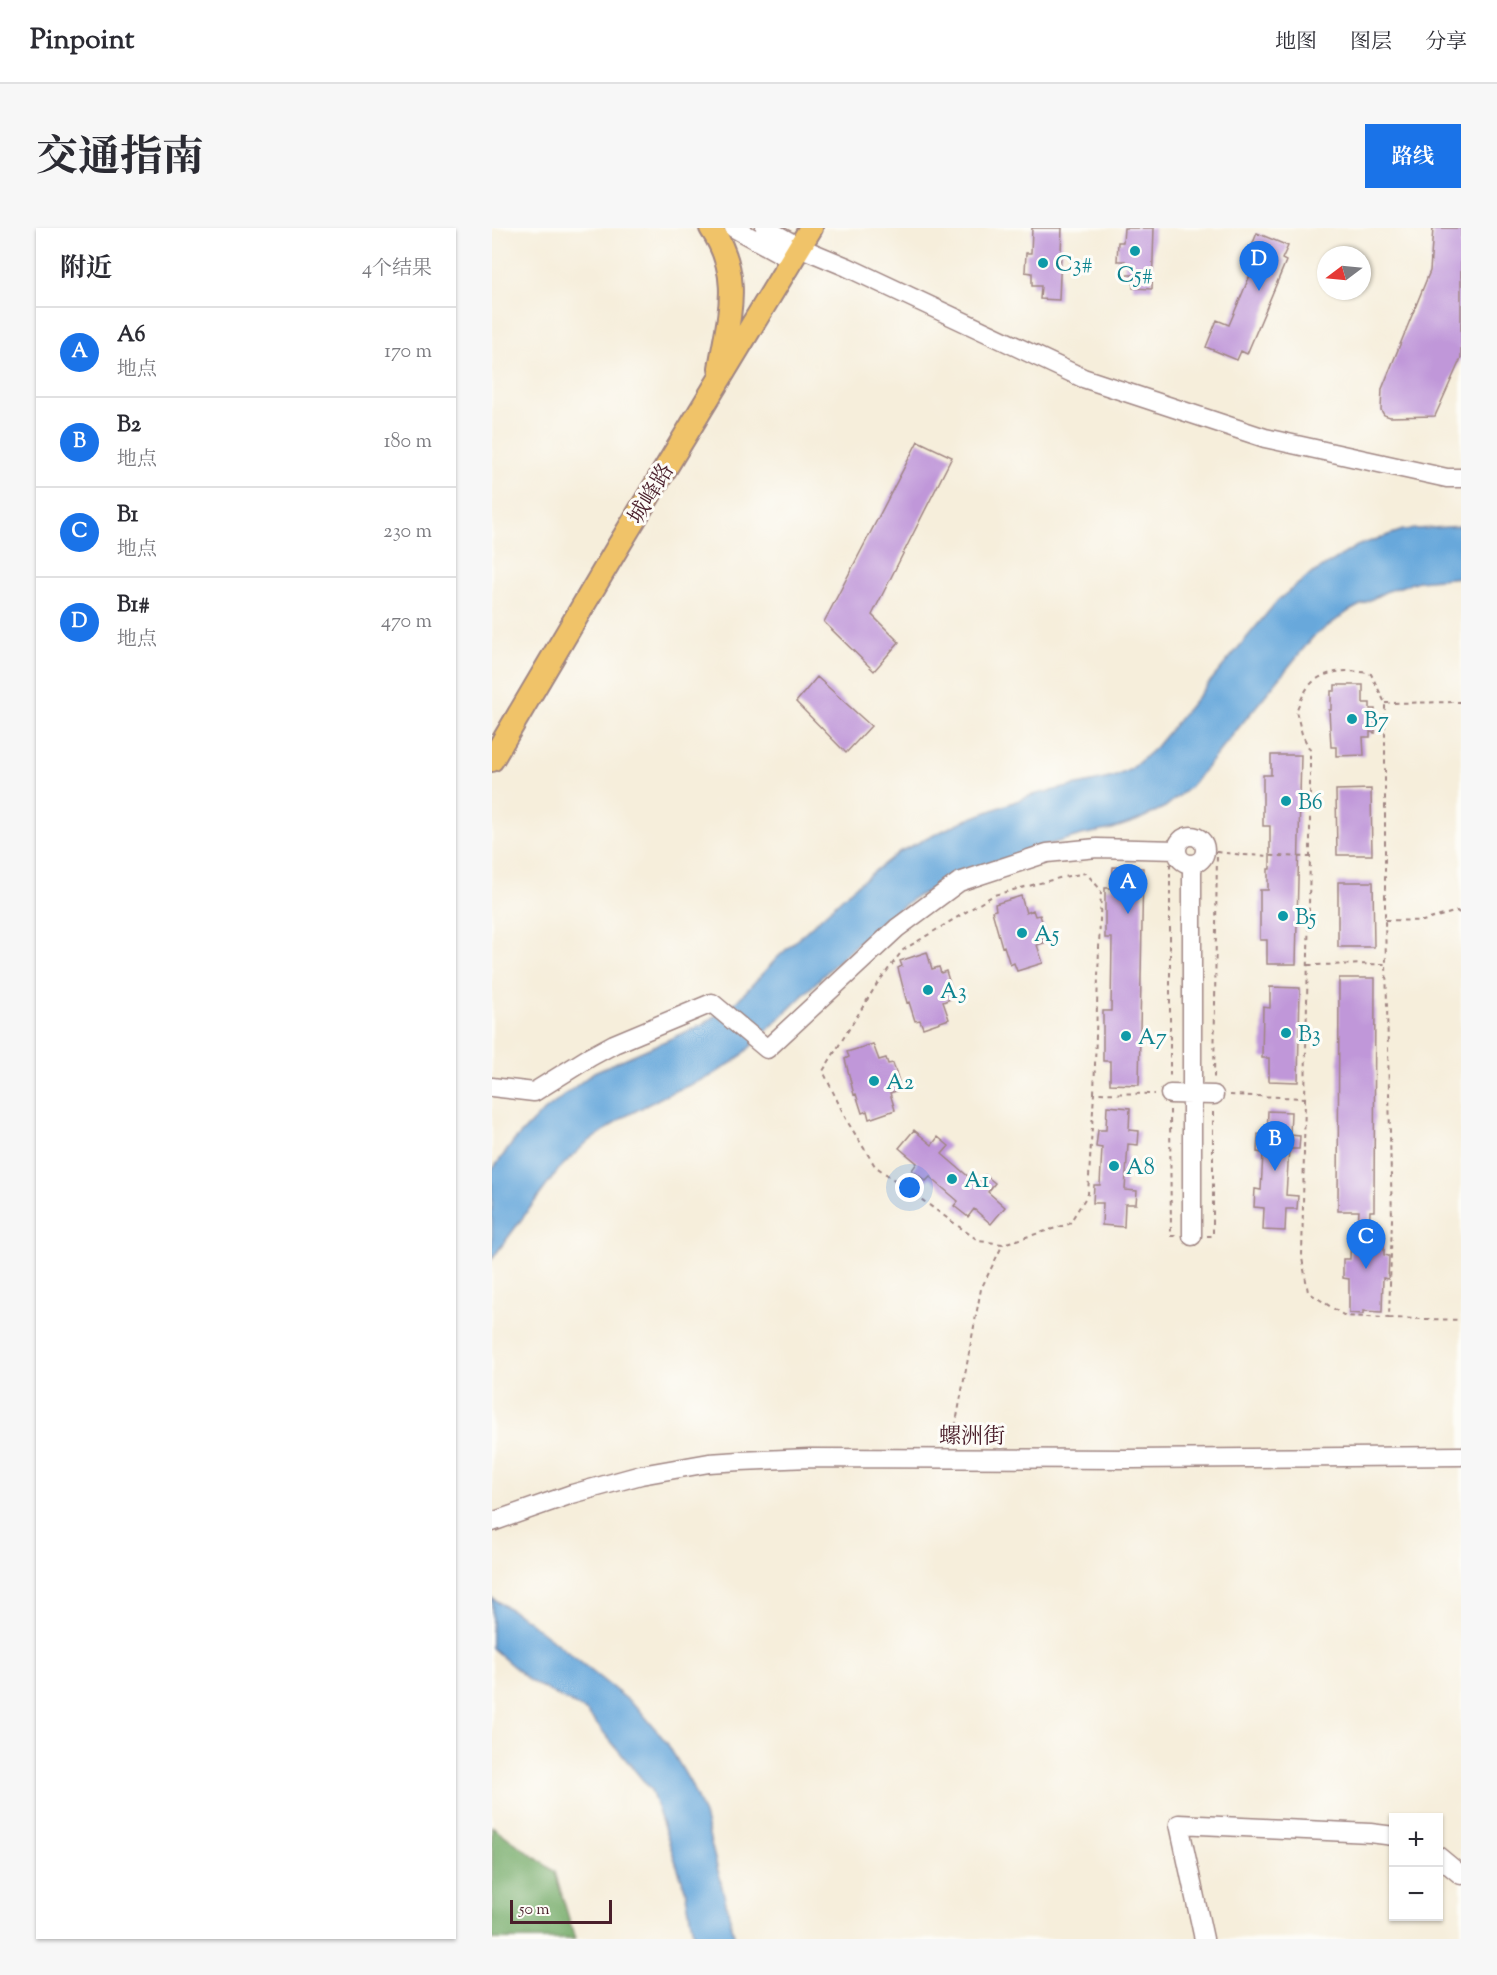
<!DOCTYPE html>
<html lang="zh">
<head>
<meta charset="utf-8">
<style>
  body { margin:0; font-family:"Sorts Mill Goudy","Noto Serif SC",serif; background:#f7f7f7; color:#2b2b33 }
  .controls { position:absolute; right:18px; bottom:18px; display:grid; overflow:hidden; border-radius:0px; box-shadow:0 2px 4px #0004 }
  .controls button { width:54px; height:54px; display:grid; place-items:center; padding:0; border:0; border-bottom:2px solid #e1e1e2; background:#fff; color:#2b2b33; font:30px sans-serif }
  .compass { position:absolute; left:825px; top:18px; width:54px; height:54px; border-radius:50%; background:#fff; box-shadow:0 2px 4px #0004; rotate:254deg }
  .scale { position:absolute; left:18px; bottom:15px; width:102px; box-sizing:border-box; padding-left:6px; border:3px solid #4a1f2b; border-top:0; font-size:16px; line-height:21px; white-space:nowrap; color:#4a1f2b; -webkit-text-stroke:4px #fdfcf7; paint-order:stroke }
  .you { position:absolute; left:418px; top:960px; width:21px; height:21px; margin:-15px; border:4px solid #fff; border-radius:50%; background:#1a73e8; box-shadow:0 0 0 9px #1a73e833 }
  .badge { display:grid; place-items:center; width:39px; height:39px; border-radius:50%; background:#1a73e8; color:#fff; font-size:20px; font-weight:700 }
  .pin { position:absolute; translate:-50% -50px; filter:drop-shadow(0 2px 3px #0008) }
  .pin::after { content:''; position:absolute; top:32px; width:21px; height:18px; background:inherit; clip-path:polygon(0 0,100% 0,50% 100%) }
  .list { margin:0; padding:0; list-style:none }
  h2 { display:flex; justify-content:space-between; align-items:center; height:78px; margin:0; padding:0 24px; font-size:26px }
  h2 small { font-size:20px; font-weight:400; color:#7c7c81 }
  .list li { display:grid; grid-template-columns:39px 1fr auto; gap:18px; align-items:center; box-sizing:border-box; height:90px; padding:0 24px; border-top:2px solid #e1e1e2 }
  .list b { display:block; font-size:22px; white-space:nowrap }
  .list p { margin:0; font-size:20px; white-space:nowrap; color:#7c7c81 }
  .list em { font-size:20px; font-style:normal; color:#7c7c81 }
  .map { position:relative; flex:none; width:969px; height:1711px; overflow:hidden; border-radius:0px }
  header { display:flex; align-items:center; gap:36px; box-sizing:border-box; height:84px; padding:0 30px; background:#fff; border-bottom:2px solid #e1e1e2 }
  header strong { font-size:28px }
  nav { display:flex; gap:33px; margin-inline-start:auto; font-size:21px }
  .intro { display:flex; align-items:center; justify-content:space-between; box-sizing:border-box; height:144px; padding:0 36px }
  h1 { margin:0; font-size:42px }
  .button { padding:15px 27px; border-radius:0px; background:#1a73e8; color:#fff; font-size:21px; font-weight:700 }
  main { display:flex; gap:36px; padding:0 36px }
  aside { flex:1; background:#fff; border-radius:0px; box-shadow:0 2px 4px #0004 }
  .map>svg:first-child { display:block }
</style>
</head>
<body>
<header>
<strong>Pinpoint</strong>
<nav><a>地图</a><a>图层</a><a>分享</a></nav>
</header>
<div class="intro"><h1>交通指南</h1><a class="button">路线</a></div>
<main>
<aside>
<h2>附近<small>4个结果</small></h2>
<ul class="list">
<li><span class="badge">A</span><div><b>A6</b><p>地点</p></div><em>170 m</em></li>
<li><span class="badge">B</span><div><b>B2</b><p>地点</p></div><em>180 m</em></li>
<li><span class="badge">C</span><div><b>B1</b><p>地点</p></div><em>230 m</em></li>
<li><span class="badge">D</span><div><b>B1#</b><p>地点</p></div><em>470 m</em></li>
</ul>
</aside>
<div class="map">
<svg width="969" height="1711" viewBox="0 0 969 1711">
  <rect width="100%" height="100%" fill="#fdfcf7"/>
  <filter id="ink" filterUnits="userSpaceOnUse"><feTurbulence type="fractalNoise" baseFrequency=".0167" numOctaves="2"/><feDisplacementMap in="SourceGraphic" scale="12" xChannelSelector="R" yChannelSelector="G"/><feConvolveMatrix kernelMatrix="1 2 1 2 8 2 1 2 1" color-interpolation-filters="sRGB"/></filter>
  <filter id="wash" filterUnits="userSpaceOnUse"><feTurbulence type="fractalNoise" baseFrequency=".008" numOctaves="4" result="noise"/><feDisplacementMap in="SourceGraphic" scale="24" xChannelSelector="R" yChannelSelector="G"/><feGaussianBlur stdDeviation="1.35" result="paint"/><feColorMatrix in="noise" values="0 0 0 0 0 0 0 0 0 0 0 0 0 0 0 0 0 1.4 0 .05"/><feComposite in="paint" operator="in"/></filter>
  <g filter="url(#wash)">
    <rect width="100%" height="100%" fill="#f6eedb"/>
    <path fill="#73aa68" stroke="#5e644a" stroke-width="1.5" d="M0 1598 63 1644 83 1711H0Z"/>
    <path fill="#68a8db" stroke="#596483" stroke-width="1.5" d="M969 298V349L926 353 893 364 857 383 821 409 698 559 673 579 644 593 620 601 589 607 542 621 460 650 422 670 387 696 346 733 247 830 219 848 174 867 132 889 93 916 67 941 0 1031V942L22 913 45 889 102 844 210 797 245 773 285 730 360 661 407 624 469 594 540 567 622 549 639 541 663 520 786 372 816 348 865 318 911 302Z
      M0 1370 34 1391 146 1480 175 1515 198 1554 212 1587 243 1711H202L193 1661 159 1562 94 1483 38 1453 0 1420Z"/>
    <g id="blocks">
      <path fill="#c097d9" d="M540 0H570L567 72 548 71 549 58H540V45L533 44 534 25H539Z
        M632 0H662L660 61 641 60V47H632L633 33H625L626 14H631Z
        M941 0H969V130L943 188 898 189 892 187 889 182 890 161 938 43Z
        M765 5 796 18 790 31 794 33 755 126 749 123 745 132 714 119 725 92 737 97 764 33 755 30Z
        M426 213 460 229 380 387 407 414 382 443 332 394Z
        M325 449 379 498 354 525 304 474Z
        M843 457H871V475H878V481H883V505L878 504V509H871L872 527 844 528V519H839L837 482H839V463H843Z
        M779 527H809L804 736H775V712H768V662H776V641H778V598H771V547H779Z
        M879 561 880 627H845L844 562Z
        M621 639 651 640 647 857 618 856V833H611V783H619L620 710H613V660H620Z
        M846 654H881L882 719H846Z
        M529 668 534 685 541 682 543 688 548 687 555 709 550 711 552 715 545 717 551 735 525 743 522 735 518 737 512 718 510 719 500 683 504 682 503 676Z
        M435 724 440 741 447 739 449 745 454 743 461 766 456 767 458 771 451 774 457 791 431 800 428 792 423 793 417 774 415 775 406 740 410 738 408 733Z
        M847 750H883L882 983H878L877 1006H888V1011H892V1027L897 1028 896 1051 891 1050 890 1084 871 1083V1086L857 1085V1051L851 1050V1031H858L859 1004H865L867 983H846Z
        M778 759 808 760 806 854 777 853V830H770L771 779 778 780Z
        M381 816 387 832 394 830 396 836 401 835 408 857 403 858 404 863 398 865 403 882 377 891 375 883 370 885 364 866 362 867 353 831 357 829 355 824Z
        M615 878 638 880 637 902 647 903 646 917 636 916 633 962 645 963 644 976H633L632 999 610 997 611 975H601L602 957H608L610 920 604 919 606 902H614Z
        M776 883 799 884 798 907 808 908 807 921H797L794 967 806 968 805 981H794L793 1003 771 1002 772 980 762 979 763 961 769 962 771 925 765 924 766 906 775 907Z
        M422 902 440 917 446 909 457 918 450 926 485 956 493 947 503 955 496 964 513 979 499 996 482 981 476 989 462 978 466 973 438 949 434 953 420 942 425 935 407 920Z"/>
    </g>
  </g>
  <g filter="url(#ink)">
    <use href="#blocks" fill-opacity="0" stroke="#a08683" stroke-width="1.5"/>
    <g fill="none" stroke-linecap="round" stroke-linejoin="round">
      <g stroke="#a08683" stroke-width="21">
        <path id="minor" d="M242 0 300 32
          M273 0 307 19 355 39 591 150 773 210 955 250H969
          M685 622a14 14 0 1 1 28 0a14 14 0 1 1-28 0Z
          M0 859 42 864 98 829 122 816 220 775 275 821 405 700 467 654 555 625 605 620 685 622
          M678 866 722 867
          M700 1008V636
          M0 1294 80 1266 149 1247 217 1235 248 1233 318 1230 640 1231 969 1228
          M946 1628 969 1647
          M712 1711 687 1596 878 1605 902 1608"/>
      </g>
      <g stroke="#a08683" stroke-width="26">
        <path id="major" d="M219 0C251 48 237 87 228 140
          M0 532 124 322 319 0"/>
      </g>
      <path stroke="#a08683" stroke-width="2" stroke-dasharray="4.5 4.5" stroke-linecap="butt" d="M893 475 969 474
        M712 624H725L722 851
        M725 624 751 627 818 629 813 870 738 867
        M678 636V849
        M893 692 931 693 965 683 969 687
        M816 737 894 736
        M602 865 609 662 594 645 571 649 502 667 411 722 385 756 331 843 355 893 383 938 487 1013 511 1016 577 996 596 966 602 865 663 866
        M813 870 810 1030 816 1064 853 1088 897 1090 900 991 893 692V475L879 446C860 441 831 441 817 458 811 465 808 475 804 483L810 506 818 522V629
        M678 882 679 1008H686
        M715 1008H721V884
        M897 1090 969 1092
        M460 1216 489 1061 511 1016"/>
      <use href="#minor" stroke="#fff" stroke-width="18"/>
      <use href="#major" stroke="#f0c369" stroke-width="22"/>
    </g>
  </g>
  <g fill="#0f9aa8" stroke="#fdfcf7" stroke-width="2">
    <circle cx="643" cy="23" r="6"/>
    <circle cx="551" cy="35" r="6"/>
    <circle cx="860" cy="491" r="6"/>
    <circle cx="794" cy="573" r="6"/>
    <circle cx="791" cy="688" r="6"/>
    <circle cx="530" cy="705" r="6"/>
    <circle cx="436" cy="762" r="6"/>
    <circle cx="794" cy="805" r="6"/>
    <circle cx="634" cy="808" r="6"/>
    <circle cx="382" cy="853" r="6"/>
    <circle cx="622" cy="938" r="6"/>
    <circle cx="460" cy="951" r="6"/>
  </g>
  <g text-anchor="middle" stroke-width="6" stroke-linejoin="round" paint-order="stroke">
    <g font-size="22" fill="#0d838f" stroke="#fdfcf7" text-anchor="start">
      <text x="563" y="43">C3#</text>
      <text x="643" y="54" text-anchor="middle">C5#</text>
      <text x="872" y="499">B7</text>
      <text x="806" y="581">B6</text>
      <text x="803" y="696">B5</text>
      <text x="542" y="713">A5</text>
      <text x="448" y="770">A3</text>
      <text x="806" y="813">B3</text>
      <text x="646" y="816">A7</text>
      <text x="394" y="861">A2</text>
      <text x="634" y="946">A8</text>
      <text x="472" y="959">A1</text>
    </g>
    <g font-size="22" fill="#4a1f2b" stroke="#fdfcf7">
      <text transform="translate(158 265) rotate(-59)" y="8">城峰路</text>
      <text x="480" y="1215">螺洲街</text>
    </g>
  </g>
</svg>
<div class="controls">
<button>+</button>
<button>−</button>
</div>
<svg class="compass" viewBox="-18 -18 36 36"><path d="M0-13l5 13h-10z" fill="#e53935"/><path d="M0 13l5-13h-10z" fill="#7c7c81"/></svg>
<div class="scale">50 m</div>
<div class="you"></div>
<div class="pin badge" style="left:636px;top:686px">A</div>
<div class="pin badge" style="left:783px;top:943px">B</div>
<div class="pin badge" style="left:874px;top:1041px">C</div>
<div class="pin badge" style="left:767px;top:63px">D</div>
</div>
</main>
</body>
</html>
